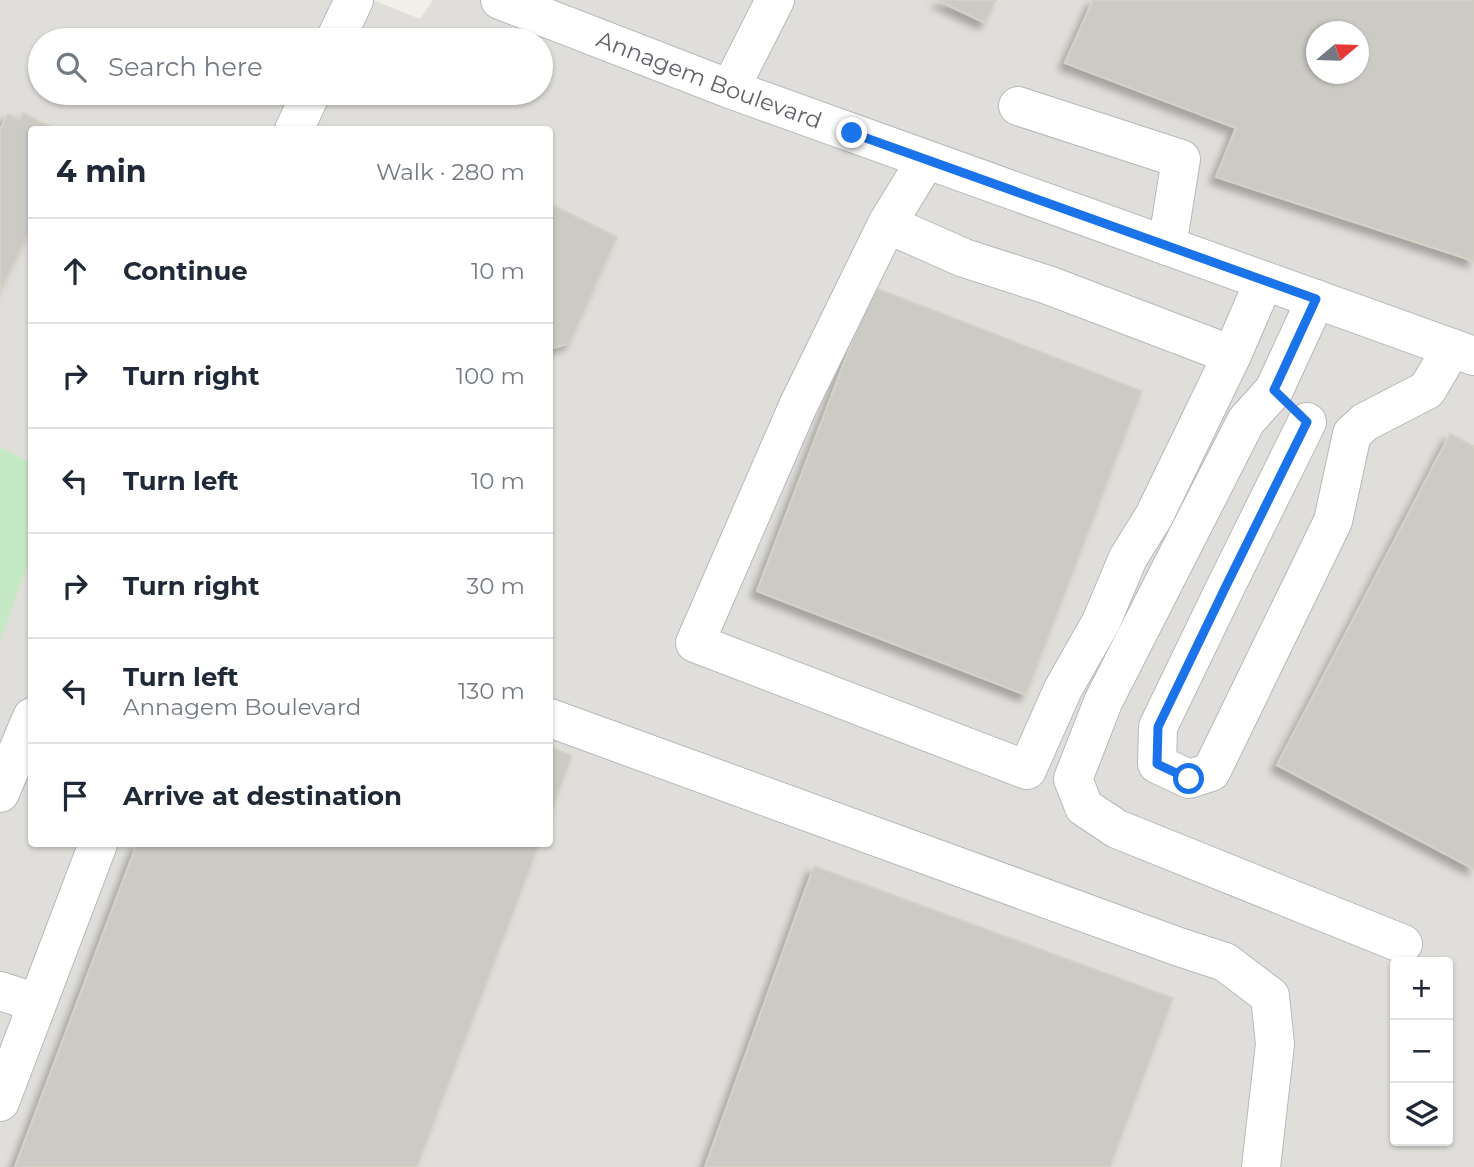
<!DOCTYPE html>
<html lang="en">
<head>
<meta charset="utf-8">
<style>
  body { margin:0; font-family:Montserrat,sans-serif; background:#f2f2f3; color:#1f2937 }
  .controls { position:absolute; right:21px; bottom:21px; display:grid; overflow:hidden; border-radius:7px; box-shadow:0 2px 5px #0004 }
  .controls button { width:63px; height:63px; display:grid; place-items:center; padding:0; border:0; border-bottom:2px solid #e0e1e3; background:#fff; color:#1f2937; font:35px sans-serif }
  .compass { position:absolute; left:1306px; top:21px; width:63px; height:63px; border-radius:50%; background:#fff; box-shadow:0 2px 5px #0004; rotate:71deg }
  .stop { position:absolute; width:21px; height:21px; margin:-16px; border:5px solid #1a73e8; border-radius:50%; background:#fff }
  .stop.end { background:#1a73e8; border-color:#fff; box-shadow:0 2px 7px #0008 }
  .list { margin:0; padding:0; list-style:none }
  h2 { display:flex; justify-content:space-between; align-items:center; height:91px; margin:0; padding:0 28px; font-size:30px }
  h2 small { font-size:23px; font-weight:400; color:#747a83 }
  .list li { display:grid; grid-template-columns:46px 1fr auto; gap:21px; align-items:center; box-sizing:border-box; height:105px; padding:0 28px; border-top:2px solid #e0e1e3 }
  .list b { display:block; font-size:26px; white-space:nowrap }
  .list p { margin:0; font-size:23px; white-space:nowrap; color:#747a83 }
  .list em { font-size:23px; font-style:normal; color:#747a83 }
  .icon { flex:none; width:38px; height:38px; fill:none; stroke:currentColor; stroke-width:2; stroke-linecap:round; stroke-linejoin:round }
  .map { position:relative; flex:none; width:1474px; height:1167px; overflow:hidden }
  .search { position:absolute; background:#fff; box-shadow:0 2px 5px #0004; left:28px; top:28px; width:525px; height:77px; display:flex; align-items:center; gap:18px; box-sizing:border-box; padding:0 24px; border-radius:38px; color:#747a83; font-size:26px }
  .panel { position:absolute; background:#fff; box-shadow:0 2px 5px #0004; left:28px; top:126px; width:525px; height:721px; border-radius:7px }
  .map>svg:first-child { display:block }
</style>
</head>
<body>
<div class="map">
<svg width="1474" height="1167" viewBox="0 0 1474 1167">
  <defs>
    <filter id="shadow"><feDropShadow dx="-6" dy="6" stdDeviation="3.5" flood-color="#0004"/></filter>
  </defs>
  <rect width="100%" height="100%" fill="#f1efe8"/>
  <path fill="#e0deda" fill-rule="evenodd" d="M0 0H373L420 19 433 0H1474V1167H0ZM1316 32H1358V74H1316ZM40 40H541V93H40ZM32 130H550V844H32ZM1395 962H1448V1141H1395Z"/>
  <path fill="#c5e8c5" d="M0 447 32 463 31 556 0 640Z"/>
  <path fill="#cccac5" stroke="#d6d1c6" stroke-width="2" fill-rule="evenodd" filter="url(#shadow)" d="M937 0H996L985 23Z
    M1093 0H1474V261L1216 177 1236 128 1065 63ZM1316 32H1358V74H1316Z
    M23 113 57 130H32V227L0 292V130L8 114 20 120Z
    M554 206 617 237 570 343 550 349V215Z
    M873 287 1142 391 1026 695 757 591Z
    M1450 434 1474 446V869L1277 765Z
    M550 747 572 756 550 814Z
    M137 844H539L417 1167H15Z
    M814 866 1173 998 1110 1167H705Z"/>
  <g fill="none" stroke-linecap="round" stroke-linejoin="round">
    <g stroke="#b5b8bc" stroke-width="40">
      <g id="minor">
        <path id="s1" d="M500 0 730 89 1474 356"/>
        <path d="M335 40 354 0"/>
        <path d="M730 89 775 0"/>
        <path d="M1018 106 1181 159 1167 246"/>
        <path d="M294 130 311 93"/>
        <path d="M887 224 964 258 1048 285 1232 355 1154 516 1128 558 1101 622 1063 689 1027 770 695 643 798 406Z"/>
        <path d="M887 224 926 160"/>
        <path d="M1316 299 1274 390 1246 421 1103 702 1073 779 1084 807 1117 829 1403 944"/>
        <path d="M1232 355 1264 281"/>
        <path d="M1307 422 1226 586 1158 727 1157 764 1189 779 1211 772 1333 521 1352 434 1365 422 1427 390 1452 348"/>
        <path d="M550 718 1179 947 1225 962 1270 996 1275 1044 1261 1167"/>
        <path d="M0 793 32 717"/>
        <path d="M0 991 37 1003"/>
        <path d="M0 1102 98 844"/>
      </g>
    </g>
    <use href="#minor" stroke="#fff" stroke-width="38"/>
  </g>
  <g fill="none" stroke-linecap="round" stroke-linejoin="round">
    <path stroke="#1a73e8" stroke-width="9" d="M852 133 1316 299 1274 390 1307 422 1226 586 1158 727 1157 764 1189 779"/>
  </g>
  <g text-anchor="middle" stroke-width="5" stroke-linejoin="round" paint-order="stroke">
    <g font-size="23" fill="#5f6368" stroke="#fff">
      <text dy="8" stroke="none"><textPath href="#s1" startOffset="224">Annagem Boulevard</textPath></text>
    </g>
  </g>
</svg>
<div class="controls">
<button>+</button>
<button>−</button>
<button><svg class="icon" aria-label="layers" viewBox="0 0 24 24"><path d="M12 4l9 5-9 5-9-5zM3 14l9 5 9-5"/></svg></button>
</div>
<svg class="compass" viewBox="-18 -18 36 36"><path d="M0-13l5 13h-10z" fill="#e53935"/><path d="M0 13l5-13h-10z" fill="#747a83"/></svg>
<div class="stop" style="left:1189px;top:779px"></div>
<div class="stop end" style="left:852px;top:133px"></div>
<div class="search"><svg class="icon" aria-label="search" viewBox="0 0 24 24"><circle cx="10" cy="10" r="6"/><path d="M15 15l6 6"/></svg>Search here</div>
<section class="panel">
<h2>4 min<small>Walk · 280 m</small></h2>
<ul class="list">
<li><svg class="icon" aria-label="ahead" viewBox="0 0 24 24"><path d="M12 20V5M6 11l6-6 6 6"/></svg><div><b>Continue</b></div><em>10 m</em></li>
<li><svg class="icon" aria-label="right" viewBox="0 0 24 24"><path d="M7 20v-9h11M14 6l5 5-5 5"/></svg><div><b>Turn right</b></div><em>100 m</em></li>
<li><svg class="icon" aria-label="left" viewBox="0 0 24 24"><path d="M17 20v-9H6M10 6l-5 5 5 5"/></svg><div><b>Turn left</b></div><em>10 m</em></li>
<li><svg class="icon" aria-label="right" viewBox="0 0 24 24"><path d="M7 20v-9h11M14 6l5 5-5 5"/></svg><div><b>Turn right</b></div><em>30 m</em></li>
<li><svg class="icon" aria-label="left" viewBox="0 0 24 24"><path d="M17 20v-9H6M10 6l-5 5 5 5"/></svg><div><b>Turn left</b><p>Annagem Boulevard</p></div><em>130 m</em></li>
<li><svg class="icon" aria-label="arrive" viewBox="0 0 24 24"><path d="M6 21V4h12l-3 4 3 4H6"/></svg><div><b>Arrive at destination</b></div></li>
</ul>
</section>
</div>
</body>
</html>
